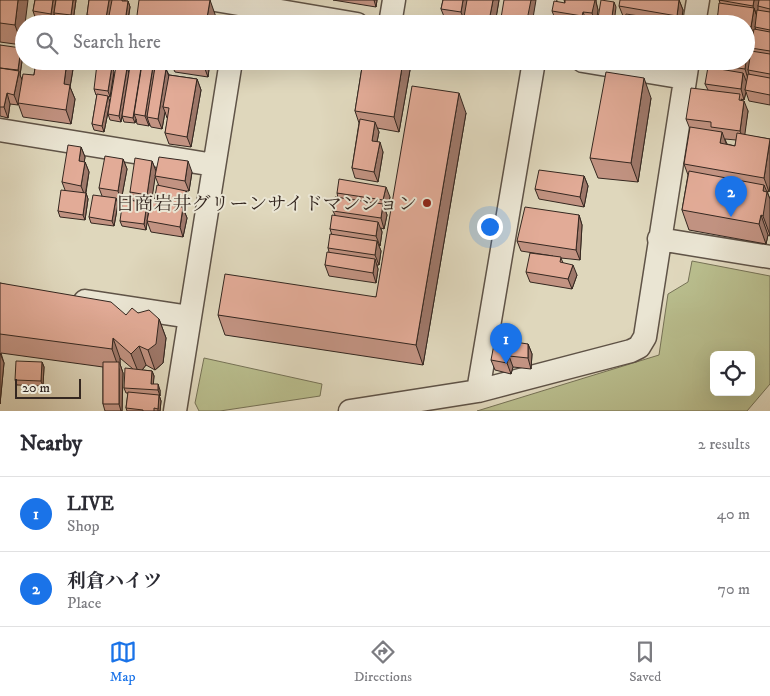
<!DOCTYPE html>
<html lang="en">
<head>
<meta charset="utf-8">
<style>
  body { margin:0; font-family:"IM FELL DW Pica","Noto Serif JP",serif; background:#f2f2f3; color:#2b2b33 }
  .controls { position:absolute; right:15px; bottom:15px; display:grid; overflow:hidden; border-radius:8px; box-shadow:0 5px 20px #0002 }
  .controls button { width:45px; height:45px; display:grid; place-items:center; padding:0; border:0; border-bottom:1px solid #e1e1e2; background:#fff; color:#2b2b33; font:25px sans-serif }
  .scale { position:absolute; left:15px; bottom:12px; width:66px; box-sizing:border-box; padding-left:5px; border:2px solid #342720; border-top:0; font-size:14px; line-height:18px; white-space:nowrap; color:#342720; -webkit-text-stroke:4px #eae5d3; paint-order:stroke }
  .you { position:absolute; left:489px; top:226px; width:18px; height:18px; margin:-12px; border:4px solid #fff; border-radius:50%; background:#1a73e8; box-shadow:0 0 0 8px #1a73e833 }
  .badge { display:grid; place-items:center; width:32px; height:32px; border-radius:50%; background:#1a73e8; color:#fff; font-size:16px; font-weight:700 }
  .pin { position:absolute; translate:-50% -41px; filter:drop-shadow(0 1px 2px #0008) }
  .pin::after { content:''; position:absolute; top:26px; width:18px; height:15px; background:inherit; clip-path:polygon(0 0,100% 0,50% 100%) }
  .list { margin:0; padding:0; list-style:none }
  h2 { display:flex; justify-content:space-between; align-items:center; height:65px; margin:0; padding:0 20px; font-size:21px }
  h2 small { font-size:16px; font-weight:400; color:#7c7c81 }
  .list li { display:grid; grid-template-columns:32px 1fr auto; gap:15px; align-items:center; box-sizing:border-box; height:75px; padding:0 20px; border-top:1px solid #e1e1e2 }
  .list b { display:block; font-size:19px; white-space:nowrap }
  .list p { margin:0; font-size:16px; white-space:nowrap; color:#7c7c81 }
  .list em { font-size:16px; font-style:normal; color:#7c7c81 }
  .icon { flex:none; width:28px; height:28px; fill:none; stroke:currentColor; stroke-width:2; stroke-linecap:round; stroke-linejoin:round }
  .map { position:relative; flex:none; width:770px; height:411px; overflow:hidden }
  .search { position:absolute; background:#fff; box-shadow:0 5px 20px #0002; left:15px; right:15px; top:15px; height:55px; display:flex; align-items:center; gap:12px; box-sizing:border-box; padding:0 18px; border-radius:28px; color:#7c7c81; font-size:19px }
  .sheet { height:215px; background:#fff }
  nav { display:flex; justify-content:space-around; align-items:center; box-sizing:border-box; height:70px; border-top:1px solid #e1e1e2; background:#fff; font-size:14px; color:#7c7c81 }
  nav a { display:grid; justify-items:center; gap:2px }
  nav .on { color:#1a73e8 }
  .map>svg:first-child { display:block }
</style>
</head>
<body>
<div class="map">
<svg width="770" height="411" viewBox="0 0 770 411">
  <rect width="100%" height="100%" fill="#dfd7bc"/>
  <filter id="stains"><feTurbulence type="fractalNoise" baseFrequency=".004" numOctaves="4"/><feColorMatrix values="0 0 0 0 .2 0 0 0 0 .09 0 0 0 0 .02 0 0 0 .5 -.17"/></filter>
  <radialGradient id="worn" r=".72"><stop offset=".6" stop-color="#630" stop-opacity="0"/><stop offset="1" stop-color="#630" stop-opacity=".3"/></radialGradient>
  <path fill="#b8bc8c" stroke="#767256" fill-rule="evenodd" d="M692 261 770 276V384L747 411H477L659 355 668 294 688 282ZM714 355H751V392H714Z
    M204 358 322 384 320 396 220 411H199L195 403Z"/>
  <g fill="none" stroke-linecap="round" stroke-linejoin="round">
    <g stroke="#5f5347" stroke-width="25">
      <path id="street" d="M215 0 357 24
        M390 24 394 0
        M541 24 545 0
        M694 24 698 0
        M583 61 685 78
        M0 130 214 165
        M659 239 770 257
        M85 301 190 317
        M478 391 534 61
        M175 411 231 61
        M350 411 478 391 631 351 639 347 645 337 688 61"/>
    </g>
    <use href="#street" stroke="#eae5d3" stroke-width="22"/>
  </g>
  <path fill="#c29382" stroke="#342720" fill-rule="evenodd" d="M0 0 24 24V31L22 45 0 42Z
    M35 0H76L73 21 56 18 54 14V18L35 17 33 11Z
    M89 0H125V1H128L130 7 128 22 136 23 217 20 216 24H79L88 19 87 15Z
    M333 0H377L376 7Z
    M443 0H499L495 24H467L465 20V23L445 19 441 9Z
    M564 0H596V2L598 10 596 24H553L554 16 552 11 565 3Z
    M679 0 683 10 681 24H666L660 23V24L623 16 619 6Z
    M719 0H770V105L749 101 746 92 744 100 741 99 748 111 744 135 770 139V185L769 192 767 191 770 199V236L768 235 766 244 689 230 682 210 688 175 684 164 690 129 686 119 708 90 705 84 712 68 710 64 746 61V24H716L717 23V22L720 3ZM725 139 736 140 735 146 727 144Z
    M0 45 23 54 20 75 22 80 34 75 36 61H74V63L70 87 75 99 71 124 23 117 18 103V105L10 104 8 118 0 116Z
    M141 61H210L208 77 175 72 172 66Z
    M363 61H409V63H407L410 70 399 132 377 128 379 132 377 142 383 152 378 182 355 178 352 168 359 123 355 111Z
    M153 66 155 71 166 69 169 75 197 79 201 90 191 147 169 144 165 133 168 118H167L165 112 162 129 151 127 149 123V126L137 124 136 119 135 123 124 122 122 116 125 99 121 122 110 120 108 114 127 68 129 73 141 68Z
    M114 72 110 97H108L110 102 104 132 94 130 92 124 97 95H96L94 89Z
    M651 98 638 182 598 178 590 158Z
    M466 113 423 365 225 335 218 315 376 297Z
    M81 147 85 157 84 162H85L89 172 86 193 88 199 85 220 60 217 58 211 65 190 62 182Z
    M123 159 127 169 121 201 117 200 118 204 114 226 91 223 89 217 102 196 99 188Z
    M152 161 156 171 192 172 189 191H186L188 196 185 213 187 218 183 237 151 232 147 221 150 205 147 204 149 208 146 230 122 226 120 221 133 201 130 192ZM155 176 159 186 154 202H151Z
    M584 176 588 186 584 207 539 199 535 189Z
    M337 193 390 197 387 210H385L387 215 384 229 381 228 382 232 380 246H379L381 251 379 265H377L378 269 376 283 329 276 325 265 329 252 328 248 332 235 330 229 335 215 333 211 338 198Z
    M579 215 582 225 580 260 561 258 563 263 577 275 572 289 530 282 526 272 553 256 521 251 517 241Z
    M0 283 126 315 138 313 159 319 166 338 163 363 155 370 146 365 142 370 152 371 154 376 153 384 160 390V396L159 395 161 401 160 411H127L126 408 128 393H126L124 388 133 369 120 358V364L123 373 122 411H105L103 404V367L1 353 4 363 0 404Z
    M528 344 532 354 531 369 513 367 511 374 495 370 491 360Z
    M42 362 44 367 43 386 17 385 15 380Z"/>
  <path fill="#9e786a" stroke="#342720" d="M18 0H28L25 24H24V31L22 45 15 25Z
    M53 0H56L53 20 51 14Z
    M73 0H76L73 21 71 15Z
    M109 0H114L108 21 110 24H108L106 18Z
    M210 0 217 20 216 24H206Z
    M374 0H377L376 7Z
    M463 0H469L464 17 465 20V23L461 12Z
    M493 0H499L495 24H490L489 21Z
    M531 0H536L532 24H523Z
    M593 0H596V2L598 10 596 24 592 13Z
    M679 0 683 10 681 24H679L677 16Z
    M754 0H760L758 6V9L757 16 753 6Z
    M128 1 130 7 127 24H125Z
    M614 2 616 7 614 24H611Z
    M754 8 758 19 755 27 756 31 755 37 751 27Z
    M583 12 587 22 585 24 582 16Z
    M750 28 754 39 751 48 752 51 751 58 747 47Z
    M21 48 23 54 20 75 23 82 18 105 14 95 19 72 18 70Z
    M747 51 751 61 748 70 749 74 748 79 745 69Z
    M67 61H74V63L70 87 75 99 71 124 66 110 64 84Z
    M202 61H210L208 77Z
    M403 61H406L410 70 399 132 394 117Z
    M112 66 114 72 110 97 108 91Z
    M153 66 157 76 147 117 149 123V126L145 116Z
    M127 68 129 73 121 122 119 116Z
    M166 69 170 79 163 107 165 112 162 129 158 119Z
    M743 73 747 83 745 90 746 92 744 100 741 89Z
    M644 78 651 98 638 182 631 163Z
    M197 79 201 90 191 147 187 137Z
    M7 93 10 104 8 118 4 107Z
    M459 93 466 113 423 365 416 345Z
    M108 96 110 102 104 132 102 126Z
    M744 101 748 111 744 141 740 131Z
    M134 114 136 119 135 123 133 118Z
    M375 122 379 132 375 151 372 141Z
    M722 132 727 146 720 143Z
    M770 140V185L769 192 764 178Z
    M380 142 383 152 378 182 374 172Z
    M81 147 85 157 83 172 79 161Z
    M123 159 127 169 121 201 118 191Z
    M152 161 156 171 151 205 147 195Z
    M188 161 192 172 189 191 185 181Z
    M85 162 89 172 85 196 81 186Z
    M584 176 588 186 584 207 580 197Z
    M764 185 770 199V235L763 216V191Z
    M386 187 390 197 387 210 383 200Z
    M186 191 188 196 185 213 187 218 183 237 180 227Z
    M86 193 88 199 85 220 83 215Z
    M116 198 118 204 114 226 112 221Z
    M147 203 149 208 146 230 144 224Z
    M383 204 387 215 384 229 381 218Z
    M579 215 582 225 580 260 576 250Z
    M761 215 768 235 766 244 759 224Z
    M378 222 382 232 380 246 376 236Z
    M377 241 381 251 379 265 375 255Z
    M375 259 378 269 376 283 373 273Z
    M573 265 577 275 572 289 568 279Z
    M159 319 166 338 163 363 155 370 148 350Z
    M113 338 120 358V364L123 373 122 411H121L119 404V369L112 349Z
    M528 344 532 354 531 369 528 358Z
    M139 346 146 365 139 374 131 354Z
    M0 353 4 363 0 404Z
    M509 356 513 367 511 374 507 363Z
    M42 362 44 367 43 386 41 381Z
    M152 371 154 376 153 389 151 384Z
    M158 384 160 390V396L158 390Z
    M159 395 161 401 160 411H158V409Z"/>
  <path fill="#e2ab97" stroke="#342720" d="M0 0H18L15 25 0 23Z
    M35 0H53L51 14 33 11Z
    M56 0H73L71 15 54 13Z
    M89 0H109L106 18 87 15Z
    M112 0H122V1H128L125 22H124V23L108 21Z
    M139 0H210L206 24H123L124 22 136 23Z
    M443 0H463L461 12 441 9Z
    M467 0H493L489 21 464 17Z
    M504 0H531L527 20 523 24H500Z
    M565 0H595L592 13 583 12 582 16 552 11 554 1 565 3Z
    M601 0 614 2 611 24H597Z
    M620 0H679L677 16 619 6Z
    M719 0H754L753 6Z
    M759 0H770V9L758 6Z
    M719 3 754 8 751 27 746 26V24H731L717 22Z
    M757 10 770 12V30L755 27Z
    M626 14 659 19 658 24H624Z
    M39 16 72 21 71 24H38Z
    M554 16 591 20V24H553Z
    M80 18 119 24H79Z
    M746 28H750L747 47H746Z
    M754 29 770 32V51L751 48Z
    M0 45 21 48 18 70 0 68Z
    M751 51 770 54V74L748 70Z
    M36 61H67L64 84 70 85 66 110 18 103 23 74 34 75Z
    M363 61H403L394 117 355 111Z
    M711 61H746L745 69 710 64Z
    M97 64 112 66 108 91 94 89Z
    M142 64 153 66 145 116 134 114Z
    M116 66 127 68 119 116 108 114Z
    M130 66 141 68 133 118 122 116Z
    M155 67 166 69 158 119 147 117Z
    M708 67 743 73 741 89 705 84Z
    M0 68 19 71 14 95 7 93 4 107H0Z
    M606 72 644 78 631 163 590 158Z
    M748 74 770 78V95L745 90Z
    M169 75 197 79 187 137 165 133 169 108 163 107Z
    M412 86 459 93 416 345 218 315 225 274 376 297Z
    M691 88 740 94 739 100 744 101 740 131 711 127V122L686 119Z
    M97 94 108 96 102 126 92 124Z
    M360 119 375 122 372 141 380 142 374 172 352 168Z
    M690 127 722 132 720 143 735 146 737 133 770 139 764 178 684 164Z
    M68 145 81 147 79 161 85 162 81 186 62 182Z
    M105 156 123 159 118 191 99 188Z
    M159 157 188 161 185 181 155 176Z
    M135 158 152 161 147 195 130 192Z
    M539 170 584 176 580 197 535 189Z
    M689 171 764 185 763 191 767 192 763 216 761 215 759 224 682 210Z
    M339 179 386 187 383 200 337 193Z
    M157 185 186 191 183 207 154 202Z
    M61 190 86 193 83 215 58 211Z
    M93 195 116 198 112 221 89 217Z
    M335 197 383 204 381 218 333 211Z
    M123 199 147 203 144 224 120 221Z
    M151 202 183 207 180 227 147 221Z
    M525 207 579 215 576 250 517 241Z
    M332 215 378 222 376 236 330 229Z
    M330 234 377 241 375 255 328 248Z
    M327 252 375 259 373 273 325 265Z
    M530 253 561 257 560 262 573 265 568 279 526 272Z
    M0 283 111 302 126 315 132 308 138 313 149 310 159 319 156 344 148 350 139 346 131 354 113 338 112 349 0 334Z
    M495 339 528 344V358L509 356 507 363 491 360Z
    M16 361 42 362 41 381 15 380Z
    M103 362H119V404H103Z
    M125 368 152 371 151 384H158V390L124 388Z
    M128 392 159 395 158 409 154 408V411H143V410L126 408Z"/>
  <circle fill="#8f2418" stroke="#eae5d3" stroke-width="2" cx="427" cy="203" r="5"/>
  <g text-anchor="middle" stroke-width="4" stroke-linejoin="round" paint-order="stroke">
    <g font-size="19" fill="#342720" stroke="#eae5d3" text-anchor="end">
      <text x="417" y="210">日商岩井グリーンサイドマンション</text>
    </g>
  </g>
  <rect width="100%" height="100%" filter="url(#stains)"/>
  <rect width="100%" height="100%" fill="url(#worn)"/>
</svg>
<div class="controls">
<button><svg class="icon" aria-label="locate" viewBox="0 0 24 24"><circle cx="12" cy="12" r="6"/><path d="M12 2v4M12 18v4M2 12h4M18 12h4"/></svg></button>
</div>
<div class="scale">20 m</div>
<div class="you"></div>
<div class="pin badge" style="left:506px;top:364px">1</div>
<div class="pin badge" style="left:731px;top:217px">2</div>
<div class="search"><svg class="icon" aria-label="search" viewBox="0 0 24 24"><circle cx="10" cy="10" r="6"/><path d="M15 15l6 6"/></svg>Search here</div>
</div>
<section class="sheet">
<h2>Nearby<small>2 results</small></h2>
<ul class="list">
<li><span class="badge">1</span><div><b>LIVE</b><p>Shop</p></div><em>40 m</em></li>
<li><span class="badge">2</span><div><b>利倉ハイツ</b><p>Place</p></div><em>70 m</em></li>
</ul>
</section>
<nav>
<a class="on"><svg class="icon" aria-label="map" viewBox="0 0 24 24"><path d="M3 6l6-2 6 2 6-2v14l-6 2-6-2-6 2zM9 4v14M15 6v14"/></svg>Map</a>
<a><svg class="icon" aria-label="directions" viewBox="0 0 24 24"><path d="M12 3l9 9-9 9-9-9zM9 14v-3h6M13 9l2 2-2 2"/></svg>Directions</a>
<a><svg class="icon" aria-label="saved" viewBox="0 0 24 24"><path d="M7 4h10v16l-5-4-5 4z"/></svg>Saved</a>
</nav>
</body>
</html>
